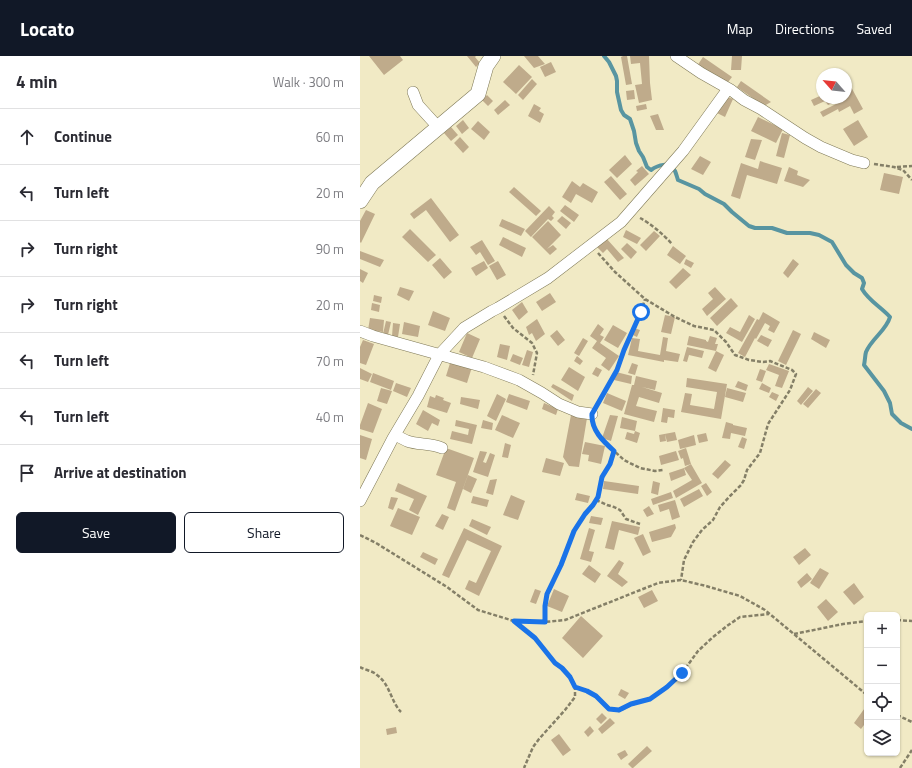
<!DOCTYPE html>
<html lang="en">
<head>
<meta charset="utf-8">
<style>
  body { margin:0; font-family:"Titillium Web",sans-serif; background:#f2f2f3; color:#2b2b33 }
  .controls { position:absolute; right:12px; bottom:12px; display:grid; overflow:hidden; border-radius:6px; box-shadow:0 1px 3px #0004 }
  .controls button { width:36px; height:36px; display:grid; place-items:center; padding:0; border:0; border-bottom:1px solid #e1e1e2; background:#fff; color:#2b2b33; font:20px sans-serif }
  .compass { position:absolute; left:456px; top:12px; width:36px; height:36px; border-radius:50%; background:#fff; box-shadow:0 1px 3px #0004; rotate:297deg }
  .stop { position:absolute; width:12px; height:12px; margin:-9px; border:3px solid #1a73e8; border-radius:50%; background:#fff }
  .stop.end { background:#1a73e8; border-color:#fff; box-shadow:0 1px 4px #0008 }
  .list { margin:0; padding:0; list-style:none }
  h2 { display:flex; justify-content:space-between; align-items:center; height:52px; margin:0; padding:0 16px; font-size:17px }
  h2 small { font-size:13px; font-weight:400; color:#7c7c81 }
  .list li { display:grid; grid-template-columns:26px 1fr auto; gap:12px; align-items:center; box-sizing:border-box; height:56px; padding:0 16px; border-top:1px solid #e1e1e2 }
  .list b { display:block; font-size:15px; white-space:nowrap }
  .list em { font-size:13px; font-style:normal; color:#7c7c81 }
  .actions { display:flex; gap:8px; padding:12px 16px }
  .actions a { flex:1; padding:9px 0; border:1px solid #111827; border-radius:6px; text-align:center; font-size:14px; color:#111827 }
  .actions .main { background:#111827; color:#fff }
  .icon { flex:none; width:22px; height:22px; fill:none; stroke:currentColor; stroke-width:2; stroke-linecap:round; stroke-linejoin:round }
  .map { position:relative; flex:none; width:552px; height:712px; overflow:hidden }
  header { display:flex; align-items:center; gap:24px; box-sizing:border-box; height:56px; padding:0 20px; background:#111827; color:#fff }
  header strong { font-size:19px }
  nav { display:flex; gap:22px; margin-inline-start:auto; font-size:14px }
  main { display:flex }
  aside { flex:1; background:#fff }
  .map>svg:first-child { display:block }
</style>
</head>
<body>
<header>
<strong>Locato</strong>
<nav><a>Map</a><a>Directions</a><a>Saved</a></nav>
</header>
<main>
<aside>
<h2>4 min<small>Walk · 300 m</small></h2>
<ul class="list">
<li><svg class="icon" aria-label="ahead" viewBox="0 0 24 24"><path d="M12 20V5M6 11l6-6 6 6"/></svg><div><b>Continue</b></div><em>60 m</em></li>
<li><svg class="icon" aria-label="left" viewBox="0 0 24 24"><path d="M17 20v-9H6M10 6l-5 5 5 5"/></svg><div><b>Turn left</b></div><em>20 m</em></li>
<li><svg class="icon" aria-label="right" viewBox="0 0 24 24"><path d="M7 20v-9h11M14 6l5 5-5 5"/></svg><div><b>Turn right</b></div><em>90 m</em></li>
<li><svg class="icon" aria-label="right" viewBox="0 0 24 24"><path d="M7 20v-9h11M14 6l5 5-5 5"/></svg><div><b>Turn right</b></div><em>20 m</em></li>
<li><svg class="icon" aria-label="left" viewBox="0 0 24 24"><path d="M17 20v-9H6M10 6l-5 5 5 5"/></svg><div><b>Turn left</b></div><em>70 m</em></li>
<li><svg class="icon" aria-label="left" viewBox="0 0 24 24"><path d="M17 20v-9H6M10 6l-5 5 5 5"/></svg><div><b>Turn left</b></div><em>40 m</em></li>
<li><svg class="icon" aria-label="arrive" viewBox="0 0 24 24"><path d="M6 21V4h12l-3 4 3 4H6"/></svg><div><b>Arrive at destination</b></div></li>
</ul>
<div class="actions"><a class="main">Save</a><a>Share</a></div>
</aside>
<div class="map">
<svg width="552" height="712" viewBox="0 0 552 712">
  <rect width="100%" height="100%" fill="#f1eac5"/>
  <g fill="none" stroke-linecap="round" stroke-linejoin="round">
    <path stroke="#5895a1" stroke-width="4" d="M244 0 249 6 256 20 257 25V36L261 54 264 59 270 63 274 75 276 87 279 95 283 101 287 111 291 114C298 109 309 105 315 115 316 117 317 121 318 124L339 133 345 138 364 148 372 156 389 170 395 172H412L427 177H450L459 179 472 186 486 209 494 217 502 222 504 227 502 233C509 245 521 251 530 261 526 275 512 282 506 296 505 299 505 305 504 309L524 335 530 347 532 358 541 367 552 373"/>
  </g>
  <path fill="#bfab8b" d="M9 0H40L43 4 24 19Z
    M107 0H116L115 1 120 7 116 11Z
    M164 0H178L185 8 174 12Z
    M263 0H267L272 28 266 29 261 1Z
    M270 0H289L290 27 292 44 279 47 275 29 282 28 280 7 271 8Z
    M372 0H382L381 14H371Z
    M343 1 372 21 365 30 337 10Z
    M191 6 196 16 185 21 180 11Z
    M159 9 172 21 156 38 143 26Z
    M172 23 177 28 163 44 158 39Z
    M381 25 411 46 404 50 377 31Z
    M490 29 503 53 494 58 490 50 479 56 478 53 463 61 460 56 486 43V31Z
    M274 34 275 43 267 44 266 35Z
    M127 39 133 45 128 50 122 44Z
    M462 39V42H484L468 49 465 45 454 50 451 44Z
    M365 40 373 43 365 61 357 57Z
    M145 44 150 49 138 59 134 54Z
    M174 48 181 52 179 55 184 58 180 67 168 60Z
    M286 48 287 53 277 55 276 50Z
    M298 58 304 74H296L290 60Z
    M398 61 423 73 416 87 391 75Z
    M103 64 109 72 102 78 96 70Z
    M498 64 508 81 494 90 483 73Z
    M118 65 130 76 124 84 111 73Z
    M91 71 98 79 91 85 84 77Z
    M422 77 430 79 424 102 416 100Z
    M100 81 109 91 103 97 94 87Z
    M391 83 402 84 395 104 385 101Z
    M265 99 272 108 257 122 249 114Z
    M340 100 351 106 343 119 331 113Z
    M400 105 422 112 417 128 387 119 380 143 371 140 381 107 398 113Z
    M282 110 289 118 275 130 270 124 278 116 276 115Z
    M429 111 438 115 437 119 450 124 443 131 424 125Z
    M524 117 543 121 539 138 520 134Z
    M251 120 267 138 260 144 244 126Z
    M212 125 220 131 223 127 238 136 232 147 216 138 211 147 202 141Z
    M154 131 181 155 176 160 149 136Z
    M71 142 99 179 90 186 66 154 54 163 50 158Z
    M205 149 219 159 214 166 200 155Z
    M189 150 195 156 192 160 194 162 191 165 188 163 171 181 165 175Z
    M6 154 15 158 1 187 0 186V165Z
    M202 160 211 167 206 173 197 165Z
    M142 163 165 173 161 180 139 170Z
    M188 165 201 179 187 193 193 189 197 193 190 199 172 181Z
    M50 173 76 199 68 206 42 181Z
    M266 174 281 182 277 188 263 181Z
    M294 175 300 180 286 195 280 189Z
    M143 181 166 192 162 201 139 189Z
    M246 182 264 202 258 206 247 193 243 197 237 191Z
    M122 184 135 205 128 209 120 196 116 199 110 191Z
    M267 187 277 196 271 203 261 193Z
    M313 190 326 200 320 208 307 199Z
    M0 195 24 204 20 211 0 203Z
    M80 202 92 216 84 223 72 209Z
    M326 203 334 207 331 212 324 208Z
    M433 203 439 208 428 222 423 217Z
    M124 205 128 212 116 220 111 212Z
    M138 205 146 219 137 224 129 210Z
    M323 212 331 219 316 233 309 226Z
    M0 213 8 217 3 227 0 225Z
    M40 231 54 235 49 245 37 239Z
    M355 231 366 243 347 260 342 253 353 243 348 237Z
    M190 237 196 246 182 255 176 246Z
    M14 239 22 241 21 247 13 245Z
    M371 242 378 250 357 270 350 262Z
    M162 246 168 256 159 264 152 254Z
    M12 247 20 249 19 256 11 254Z
    M73 255 90 262 85 275 68 269Z
    M403 256 420 266 414 277 408 274 410 270 405 267 396 283 395 282 385 301 378 297 397 263 399 264Z
    M305 259 315 261 311 278 301 276Z
    M389 259 395 263 382 286 366 277 370 271 380 276Z
    M10 262 24 264 23 276 8 274Z
    M177 263 185 278 176 285 172 277 169 279 166 271Z
    M26 265 31 266 28 279 23 278Z
    M44 266 60 270 58 281 42 278Z
    M33 267 40 268 38 281 32 280Z
    M238 268 244 273 240 279 244 281 240 287 259 300 249 315 241 309 246 302 232 292 237 285 230 280Z
    M253 269 267 277 258 292 244 284Z
    M274 272 280 274 277 281 271 278Z
    M197 274 205 284 198 290 190 280Z
    M433 274 441 278 426 309 418 305Z
    M454 276 470 284 466 292 451 283Z
    M107 277 120 283 112 302 99 296Z
    M401 279 412 284 408 291 397 285Z
    M329 280 346 284V285L348 286 350 280 357 282 355 288H358L356 295 327 289Z
    M303 281 308 282 306 295 320 298 318 306 304 304V306L268 299 272 282 280 283 278 295 300 299Z
    M223 282 228 285 219 300 214 297Z
    M3 284 14 288 6 309 0 307V291Z
    M140 288 150 290 147 304 137 301Z
    M327 291 344 295 342 302 329 299 327 306 323 305Z
    M167 294 173 296 169 311 162 309Z
    M356 295 364 299 356 316 348 312Z
    M153 298 163 302 160 309 150 305Z
    M217 300 223 305 220 309 214 305Z
    M91 304 112 311 107 327 86 320Z
    M272 307 278 309 275 319 268 317Z
    M409 308 429 315 422 332 415 330 419 319 406 314Z
    M209 311 225 321 218 335 201 324Z
    M236 311 242 314 238 321 232 318Z
    M0 312 12 318 8 326 0 323Z
    M400 313 406 315 402 326 396 324Z
    M256 316 272 320 271 328 254 324Z
    M13 317 34 325 31 334 10 326Z
    M276 320 297 325 295 334 282 331 302 337 299 347 279 341 276 350 297 355 294 366 264 358 272 329H274Z
    M327 322 367 328 361 363 321 356 325 337 332 338 330 349 354 353 357 336 326 331Z
    M378 325 388 329 386 335 375 331Z
    M36 327 51 332 47 341 33 335Z
    M402 327 411 332 409 337 399 333Z
    M193 328 214 339 212 345 191 331Z
    M448 331 453 335 441 349 437 345Z
    M21 332 32 335 27 348 17 345Z
    M367 332 386 337 383 346 365 341Z
    M456 333 461 337 448 352 443 348Z
    M412 336 419 339 416 345 409 341Z
    M247 337 266 345 262 355 243 347Z
    M137 338 146 343 136 365 127 360Z
    M149 338 170 345 167 354 146 346Z
    M76 339 84 342 83 344 91 347 87 357 67 351 70 340 75 342Z
    M101 341 120 344 118 353 100 348Z
    M8 347 22 353 13 377 0 373V369Z
    M184 347 198 353 196 359 182 353Z
    M303 352 315 354 314 362 308 361 307 367 301 366Z
    M63 354 80 364 78 370 72 367 68 375 56 368Z
    M142 359 160 367 153 382 135 374Z
    M211 359 227 362 219 411 209 410 203 401Z
    M250 359 258 360 251 385 242 382Z
    M262 361 277 365 275 375 260 372Z
    M96 364 117 369 112 388 90 383 92 375 108 379 109 373 95 370Z
    M123 364 133 367 132 374 121 372Z
    M366 366 373 368V369L387 372 385 380 371 377 370 383 362 382Z
    M275 375 280 377 277 387 265 383 267 376 274 378Z
    M315 376 317 384 307 386 305 378 306 385 300 386 299 379Z
    M346 377 348 385 339 387 337 379Z
    M0 379 12 383 6 404 0 402Z
    M334 379 336 389 320 393 318 384Z
    M382 381 387 383 384 393 378 391Z
    M225 386 245 390 241 408 228 405 229 399 222 398Z
    M145 387 151 389 148 402 142 401Z
    M86 392 114 402 95 455 87 452 96 426 76 419Z
    M326 392 331 408 342 427 316 442 313 435 332 424 324 412 331 408 325 410 323 402 321 403 318 395Z
    M120 395 127 396 123 406 126 407 130 397 135 399 128 421 113 416Z
    M316 395 319 404 301 409 299 400Z
    M186 402 204 407 200 420 182 416Z
    M365 404 371 409 358 423 352 418Z
    M324 412 326 419 311 425 309 417Z
    M108 419 117 423 111 437 103 433Z
    M137 423 133 439 126 437 130 424Z
    M244 425 279 430 278 438 243 433Z
    M293 425 300 427 298 439 291 437Z
    M38 427 67 440 58 459 49 454 54 443 35 435Z
    M346 427 352 436 347 440 341 430Z
    M339 433 343 440 324 451 320 443Z
    M311 436 313 442 293 449 291 443Z
    M217 437 230 440 228 447 215 444Z
    M151 439 165 445 158 464 143 459Z
    M113 440 129 444 127 451 111 447Z
    M31 441 38 442 33 454 28 452Z
    M315 444 320 461 312 464 309 453 300 456 298 449Z
    M289 450 294 458 287 461 283 454Z
    M38 452 60 461 52 479 30 470Z
    M82 458 89 461 83 474 75 470Z
    M231 460 243 462 241 469 229 467Z
    M112 463 131 471 127 479 109 470Z
    M252 465 280 471 278 479 259 474 254 494 245 492Z
    M315 468 316 472 311 481 292 486 289 476Z
    M104 472 142 490 119 540 105 533 109 524 116 527 131 495 107 484 89 522 82 519Z
    M229 472 235 474 229 495 234 496 231 506 220 503Z
    M283 478 291 496 283 500 274 482Z
    M445 492 451 499 439 509 433 501Z
    M63 496 78 503 75 509 60 501Z
    M259 504 264 507 258 518 268 526 262 531 247 520Z
    M229 509 241 518 235 527 222 518Z
    M460 512 469 517 459 533 450 527Z
    M447 517 452 523 441 532 437 526Z
    M494 527 504 541 494 549 483 536Z
    M175 533 181 535 176 548 170 546Z
    M194 533 209 540 202 556 187 550Z
    M292 534 298 545 284 552 278 541Z
    M466 543 478 556 468 565 457 551Z
    M221 560 243 580 223 602 202 582Z
    M261 633 269 637 265 643 258 639Z
    M507 649V665L501 673 494 667Z
    M242 657 247 662 241 668 236 663Z
    M250 662 255 667 242 678 238 673Z
    M230 670 234 675 228 681 224 676Z
    M36 671 37 677 27 679 26 673Z
    M199 678 211 694 203 700 191 684Z
    M287 690 292 695 273 712H272L268 708Z
    M265 694 268 699 261 704 257 698Z"/>
  <g fill="none" stroke-linecap="round" stroke-linejoin="round">
    <g stroke="#7f7957" stroke-width="12">
      <path id="street" d="M316 0 341 17 371 34 384 44 401 53 445 82 461 91 492 104 504 107
        M53 36 58 49 78 71
        M0 275 13 280 124 311 159 324 182 337 199 348 218 356 232 358
        M35 379C39 381 43 383 47 385 58 389 71 387 82 392
        M0 445 33 382 58 340 79 299 104 272 132 255 138 252 188 222 261 166 323 95 365 37 367 34H371"/>
    </g>
    <g stroke="#7f7957" stroke-width="16">
      <path id="secondary" d="M0 145 12 127 118 38 126 10 133 0"/>
    </g>
    <path stroke="#847f67" stroke-width="2.5" stroke-dasharray="4 2" stroke-linecap="butt" d="M514 108 534 111 543 114 552 124
      M537 111 552 110
      M280 162C290 167 304 179 312 188
      M238 197 255 216 285 243 315 261 334 270 354 274 366 286 375 299 389 304 403 306 410 305 432 314 436 318 430 334 408 368 400 397 387 414 384 424 381 429 370 440 360 451 353 464 342 474 333 486 324 504 321 524
      M144 260 153 272 172 287 177 297 173 319
      M237 348 257 314 276 266 281 256 285 243
      M233 369 241 383 264 404 280 412 295 415 303 414
      M236 444 247 449 254 451 260 454 266 463 280 468
      M0 479 16 487 87 531 118 554 154 565 185 566 205 564 298 527 321 524 346 530 380 540 405 554 507 639
      M537 564 552 565
      M154 565 175 582 195 607 203 612 210 621 215 631V641L205 654 179 683 173 691 164 712
      M185 565V550L187 538 201 509 214 475 225 458 233 449 238 441 243 421 250 408 254 395
      M434 578 483 568 507 565
      M0 611C5 614 13 615 17 619 30 628 31 646 41 656
      M215 631 227 635 236 640 249 653 259 655 271 649 290 643 307 631 322 617 338 595 353 581 367 570 380 561 409 558
      M537 659 552 666
      M540 712 552 694"/>
    <use href="#street" stroke="#fff" stroke-width="11"/>
    <use href="#secondary" stroke="#fff" stroke-width="15"/>
  </g>
  <g fill="none" stroke-linecap="round" stroke-linejoin="round">
    <path stroke="#1a73e8" stroke-width="5" d="M281 256 264 294 257 314 232 358C231 374 243 385 254 395L250 408 242 421 238 441 233 449 225 458 214 475 201 509 187 538 185 550V566L154 565 175 582 195 607 202 612 210 621 215 631 227 635 236 640 249 653 259 654 271 648 290 643 307 631 322 617"/>
  </g>
</svg>
<div class="controls">
<button>+</button>
<button>−</button>
<button><svg class="icon" aria-label="locate" viewBox="0 0 24 24"><circle cx="12" cy="12" r="6"/><path d="M12 2v4M12 18v4M2 12h4M18 12h4"/></svg></button>
<button><svg class="icon" aria-label="layers" viewBox="0 0 24 24"><path d="M12 4l9 5-9 5-9-5zM3 14l9 5 9-5"/></svg></button>
</div>
<svg class="compass" viewBox="-18 -18 36 36"><path d="M0-13l5 13h-10z" fill="#e53935"/><path d="M0 13l5-13h-10z" fill="#7c7c81"/></svg>
<div class="stop" style="left:281px;top:256px"></div>
<div class="stop end" style="left:322px;top:617px"></div>
</div>
</main>
</body>
</html>
